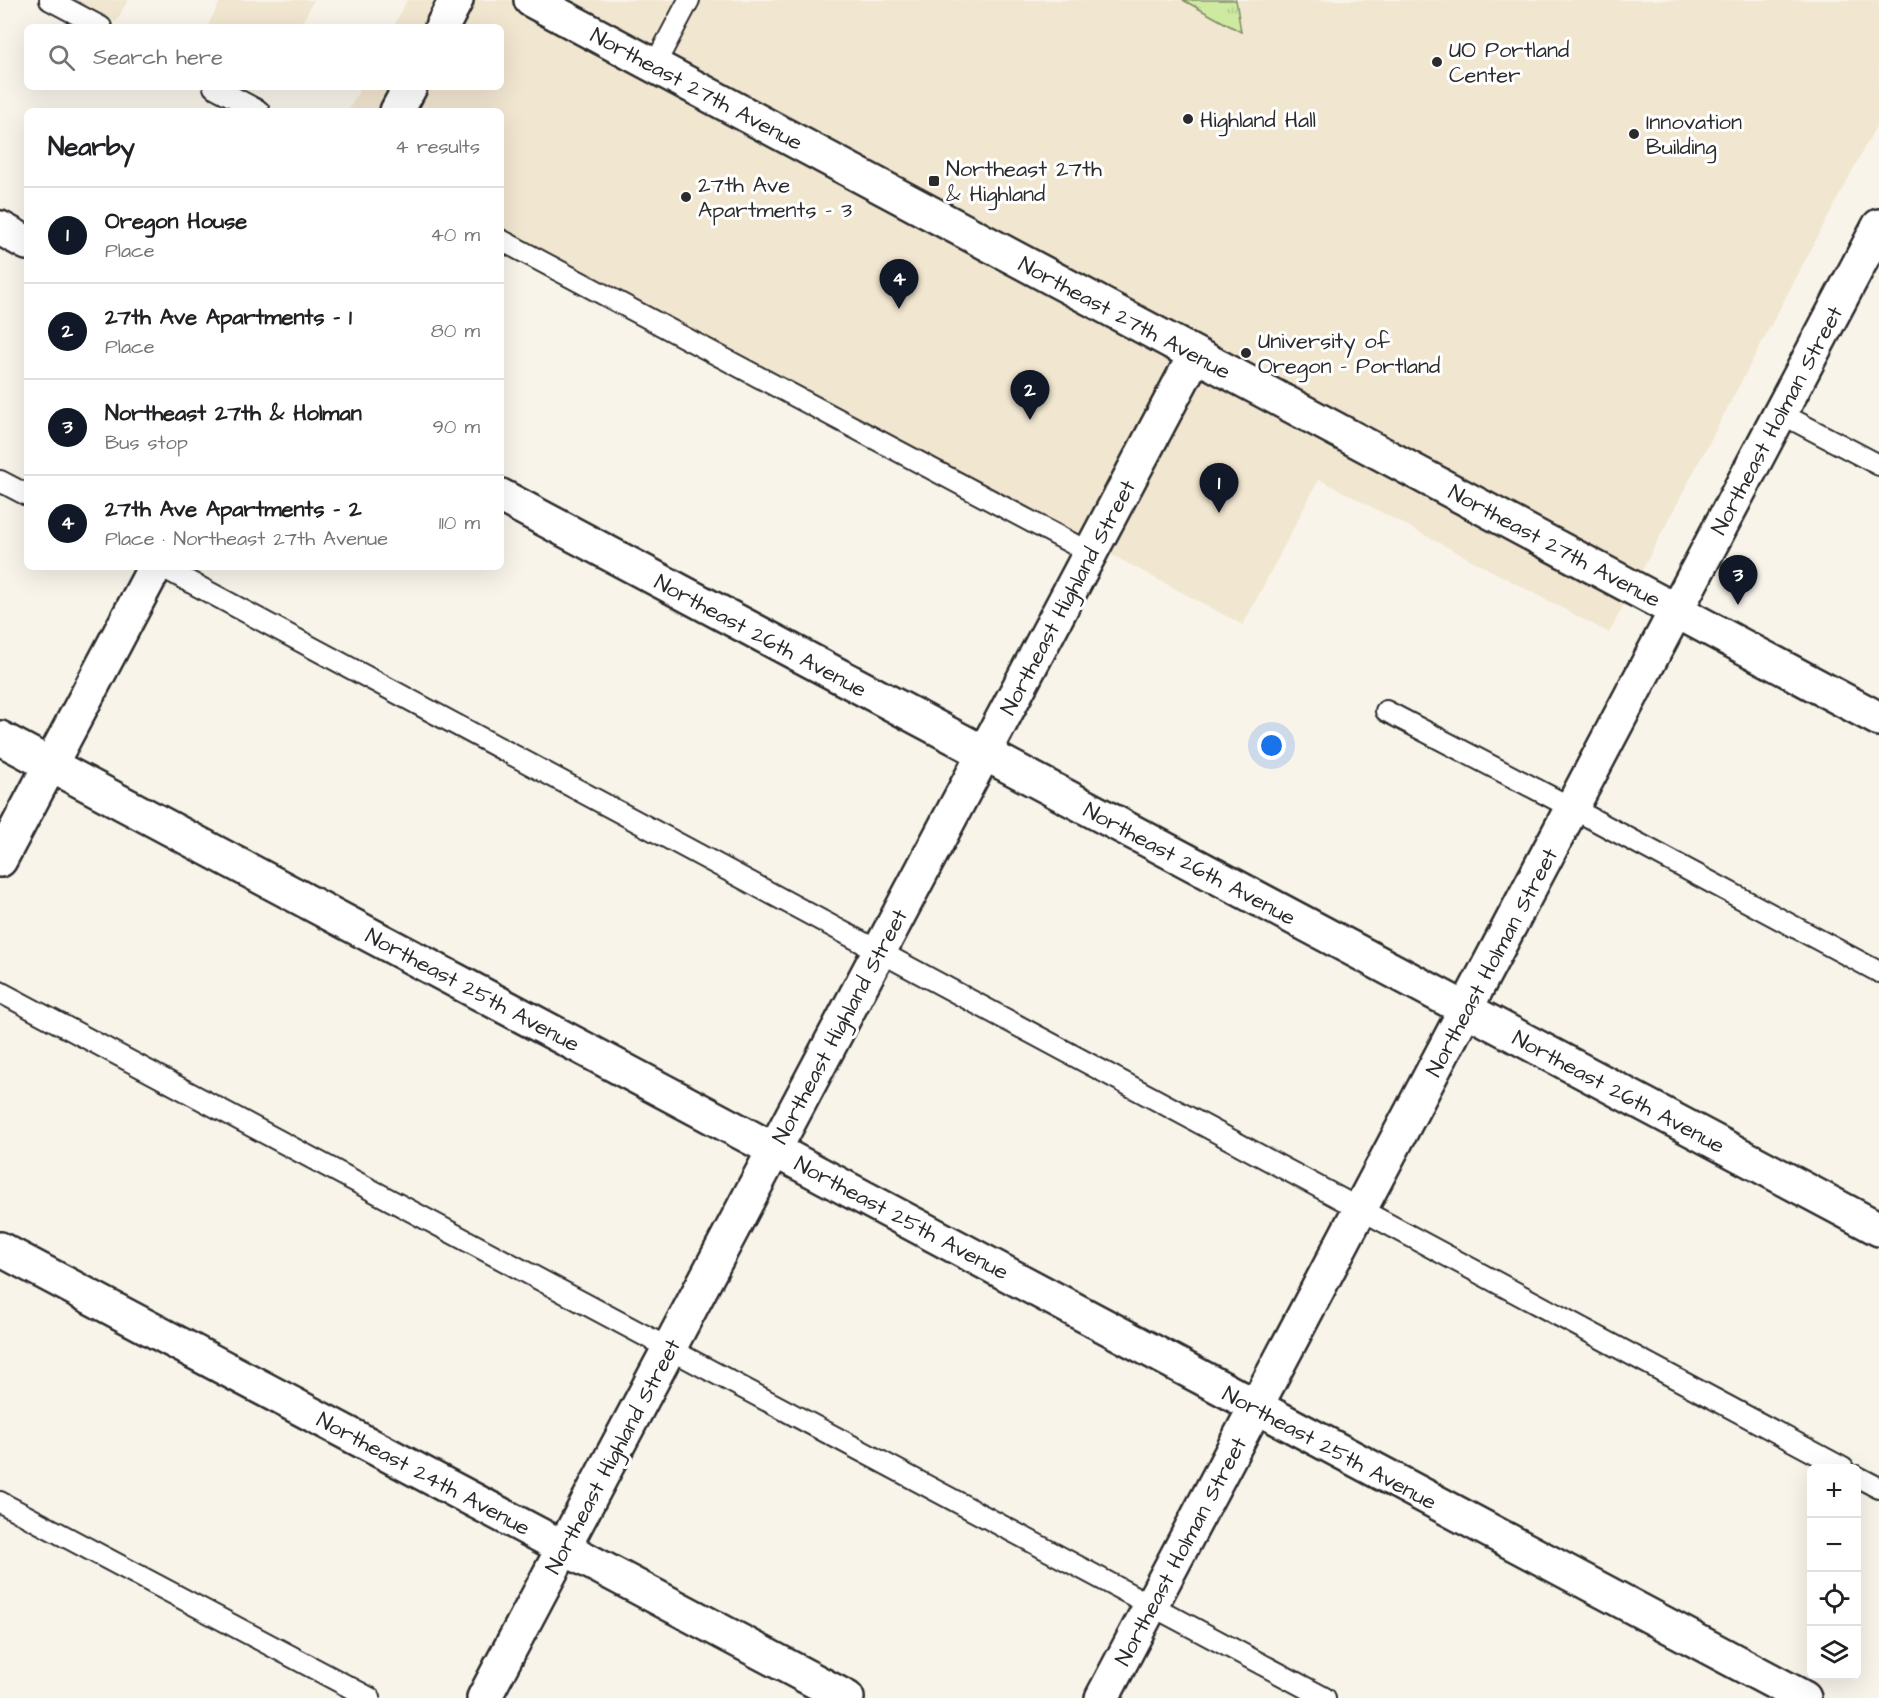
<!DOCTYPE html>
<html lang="en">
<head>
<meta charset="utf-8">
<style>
  body { margin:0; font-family:"Architects Daughter",sans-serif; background:#f2f2f2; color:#202124 }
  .controls { position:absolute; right:18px; bottom:18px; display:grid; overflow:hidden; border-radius:9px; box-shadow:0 6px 24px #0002 }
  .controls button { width:54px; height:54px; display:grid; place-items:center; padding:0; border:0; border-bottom:2px solid #e0e0e0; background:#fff; color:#202124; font:30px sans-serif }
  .you { position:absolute; left:1272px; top:746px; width:21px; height:21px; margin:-15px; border:4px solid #fff; border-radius:50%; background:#1a73e8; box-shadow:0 0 0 9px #1a73e833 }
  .badge { display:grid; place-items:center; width:39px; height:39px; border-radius:50%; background:#111827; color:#fff; font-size:20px; font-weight:700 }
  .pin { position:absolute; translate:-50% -50px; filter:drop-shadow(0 2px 3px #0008) }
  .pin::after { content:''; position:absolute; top:32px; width:21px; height:18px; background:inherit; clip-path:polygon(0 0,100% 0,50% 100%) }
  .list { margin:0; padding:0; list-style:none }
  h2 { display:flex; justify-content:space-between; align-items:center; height:78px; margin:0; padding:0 24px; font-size:26px }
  h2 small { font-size:20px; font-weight:400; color:#757577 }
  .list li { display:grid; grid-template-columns:39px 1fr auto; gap:18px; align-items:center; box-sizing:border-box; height:96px; padding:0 24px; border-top:2px solid #e0e0e0 }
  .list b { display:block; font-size:22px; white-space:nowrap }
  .list p { margin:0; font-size:20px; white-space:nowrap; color:#757577 }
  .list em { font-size:20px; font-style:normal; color:#757577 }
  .icon { flex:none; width:33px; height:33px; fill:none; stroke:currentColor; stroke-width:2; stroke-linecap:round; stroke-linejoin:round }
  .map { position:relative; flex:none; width:1879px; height:1698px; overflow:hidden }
  .search { position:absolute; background:#fff; box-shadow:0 6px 24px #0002; left:24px; top:24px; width:480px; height:66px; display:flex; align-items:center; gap:15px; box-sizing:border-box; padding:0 21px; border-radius:9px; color:#757577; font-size:22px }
  .panel { position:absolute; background:#fff; box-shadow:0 6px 24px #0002; left:24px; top:108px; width:480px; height:462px; border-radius:9px }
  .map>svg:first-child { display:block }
</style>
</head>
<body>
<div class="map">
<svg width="1879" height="1698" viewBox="0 0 1879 1698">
  <defs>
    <pattern id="grass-tufts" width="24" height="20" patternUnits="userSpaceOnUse" patternTransform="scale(1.5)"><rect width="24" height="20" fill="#ceeaa0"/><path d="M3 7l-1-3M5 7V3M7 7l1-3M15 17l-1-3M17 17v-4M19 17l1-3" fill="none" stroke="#b1c98a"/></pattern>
  </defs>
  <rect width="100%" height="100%" fill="#f9f4ea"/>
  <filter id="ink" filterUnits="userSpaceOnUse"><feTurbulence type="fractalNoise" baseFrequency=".0167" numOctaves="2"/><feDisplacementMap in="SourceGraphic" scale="12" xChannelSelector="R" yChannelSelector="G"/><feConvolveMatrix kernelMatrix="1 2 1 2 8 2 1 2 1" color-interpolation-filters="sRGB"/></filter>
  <g filter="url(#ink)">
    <path fill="#f1e6d0" d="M74 0H128L116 22Z
      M221 0H314L300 27H207Z
      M407 0H1879V120L1609 633 1319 479 1243 625 501 228V111H348L361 87H501V27H393Z"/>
    <path fill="url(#grass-tufts)" stroke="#7c8a66" stroke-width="1.5" d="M1183 0H1236L1241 32Z"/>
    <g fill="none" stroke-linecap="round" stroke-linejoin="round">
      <g stroke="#2b2b2b" stroke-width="24">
        <path id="lane" d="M50 0 101 27
          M654 66 689 0
          M214 87 259 111
          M501 240 1090 553
          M1780 413 1879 465
          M0 481 27 495
          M162 567 1843 1468
          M1386 711 1572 808 1879 972
          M0 992 1325 1698
          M1856 1476 1879 1488
          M0 1502 370 1698"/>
      </g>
      <g stroke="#2b2b2b" stroke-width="38">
        <path id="street" d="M531 0 1879 719
          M442 27 456 0
          M397 111 410 87
          M0 228 27 243
          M501 496 1879 1229
          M0 738 1804 1698
          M0 860 155 567
          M0 1249 847 1698
          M484 1698 1195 355
          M1102 1698 1879 226"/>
      </g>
      <use href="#lane" stroke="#fff" stroke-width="20"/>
      <use href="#street" stroke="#fff" stroke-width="33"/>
    </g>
  </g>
  <g fill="#2b2b2b" stroke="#fff" stroke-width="2">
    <circle cx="1437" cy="62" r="6"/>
    <circle cx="1188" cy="119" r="6"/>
    <circle cx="1634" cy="134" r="6"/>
    <rect x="928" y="175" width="12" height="12" rx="3"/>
    <circle cx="686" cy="197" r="6"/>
    <circle cx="1246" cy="353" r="6"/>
  </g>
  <g text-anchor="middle" stroke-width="6" stroke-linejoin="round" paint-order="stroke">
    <g font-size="22" fill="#2b2b2b" stroke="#fff" text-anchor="start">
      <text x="1449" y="57">UO Portland<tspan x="1449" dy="25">Center</tspan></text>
      <text x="1200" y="127">Highland Hall</text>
      <text x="1646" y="129">Innovation<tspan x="1646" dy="25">Building</tspan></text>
      <text x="946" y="176">Northeast 27th<tspan x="946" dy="25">&amp; Highland</tspan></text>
      <text x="698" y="192">27th Ave<tspan x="698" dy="25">Apartments - 3</tspan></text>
      <text x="1258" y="348">University of<tspan x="1258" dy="25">Oregon - Portland</tspan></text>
    </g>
    <g font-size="22" fill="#2b2b2b" stroke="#fff">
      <text transform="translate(697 88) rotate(28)" y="8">Northeast 27th Avenue</text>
      <text transform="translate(1125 317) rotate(28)" y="8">Northeast 27th Avenue</text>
      <text transform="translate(1776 420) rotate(-62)" y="8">Northeast Holman Street</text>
      <text transform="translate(1555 545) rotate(28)" y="8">Northeast 27th Avenue</text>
      <text transform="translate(1067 597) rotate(-62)" y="8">Northeast Highland Street</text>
      <text transform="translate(761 635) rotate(28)" y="8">Northeast 26th Avenue</text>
      <text transform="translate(1190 863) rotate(28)" y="8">Northeast 26th Avenue</text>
      <text transform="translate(1491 962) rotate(-62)" y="8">Northeast Holman Street</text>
      <text transform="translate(473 989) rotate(28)" y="8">Northeast 25th Avenue</text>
      <text transform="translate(839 1026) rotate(-62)" y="8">Northeast Highland Street</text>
      <text transform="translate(1619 1091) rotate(28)" y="8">Northeast 26th Avenue</text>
      <text transform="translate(902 1217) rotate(28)" y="8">Northeast 25th Avenue</text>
      <text transform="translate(1330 1447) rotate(28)" y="8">Northeast 25th Avenue</text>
      <text transform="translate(612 1456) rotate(-62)" y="8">Northeast Highland Street</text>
      <text transform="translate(424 1473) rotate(28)" y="8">Northeast 24th Avenue</text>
      <text transform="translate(1180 1551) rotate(-62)" y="8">Northeast Holman Street</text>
    </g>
  </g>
</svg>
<div class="controls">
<button>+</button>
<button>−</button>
<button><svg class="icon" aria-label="locate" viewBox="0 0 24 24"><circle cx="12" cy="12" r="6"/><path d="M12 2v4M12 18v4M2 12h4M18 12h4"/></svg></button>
<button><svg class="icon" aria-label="layers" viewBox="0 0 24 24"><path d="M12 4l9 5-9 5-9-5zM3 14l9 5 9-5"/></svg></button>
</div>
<div class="you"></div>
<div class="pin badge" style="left:1219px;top:513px">1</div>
<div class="pin badge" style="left:1030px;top:420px">2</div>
<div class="pin badge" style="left:1738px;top:605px">3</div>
<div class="pin badge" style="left:899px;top:309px">4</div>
<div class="search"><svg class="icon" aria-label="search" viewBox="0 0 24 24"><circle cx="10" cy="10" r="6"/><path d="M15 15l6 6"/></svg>Search here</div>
<section class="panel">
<h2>Nearby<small>4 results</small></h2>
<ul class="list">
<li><span class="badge">1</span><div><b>Oregon House</b><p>Place</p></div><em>40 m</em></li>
<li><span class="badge">2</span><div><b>27th Ave Apartments - 1</b><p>Place</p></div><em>80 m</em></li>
<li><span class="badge">3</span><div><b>Northeast 27th &amp; Holman</b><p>Bus stop</p></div><em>90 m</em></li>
<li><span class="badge">4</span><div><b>27th Ave Apartments - 2</b><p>Place · Northeast 27th Avenue</p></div><em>110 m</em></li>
</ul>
</section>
</div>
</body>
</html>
